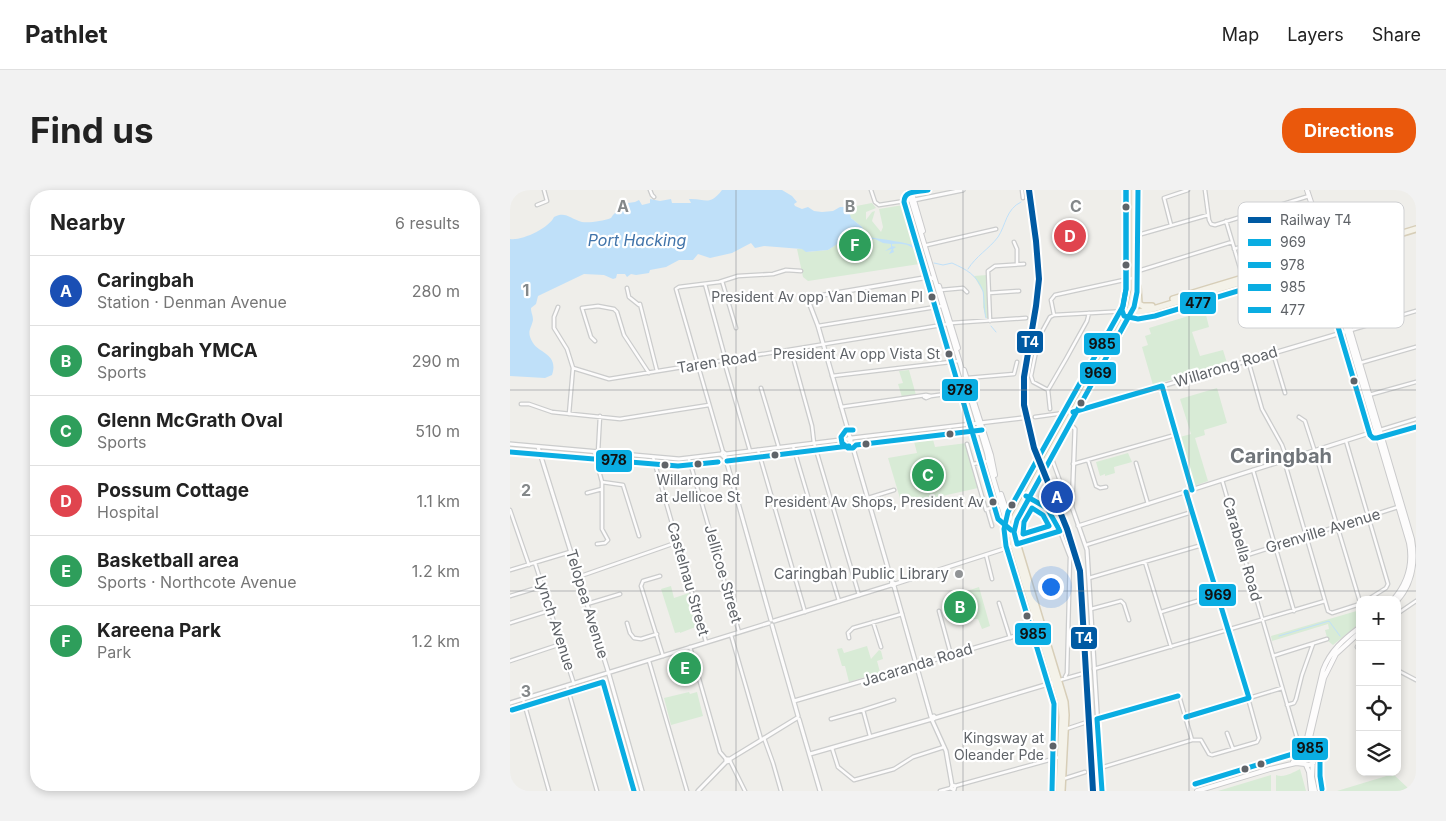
<!DOCTYPE html>
<html lang="en">
<head>
<meta charset="utf-8">
<style>
  body { margin:0; font-family:Inter,sans-serif; background:#f2f2f2; color:#222 }
  .controls { position:absolute; right:15px; bottom:15px; display:grid; overflow:hidden; border-radius:10px; box-shadow:0 2px 8px #0003 }
  .controls button { width:45px; height:45px; display:grid; place-items:center; padding:0; border:0; border-bottom:1px solid #e0e0e0; background:#fff; color:#222; font:25px sans-serif }
  .you { position:absolute; left:540px; top:396px; width:18px; height:18px; margin:-12px; border:4px solid #fff; border-radius:50%; background:#1a73e8; box-shadow:0 0 0 8px #1a73e833 }
  .badge { display:grid; place-items:center; width:32px; height:32px; border-radius:50%; background:#ea580c; color:#fff; font-size:16px; font-weight:700 }
  .pin { position:absolute; translate:-50% -50%; border:2px solid #fff; box-shadow:0 1px 5px #0006 }
  .list { margin:0; padding:0; list-style:none }
  h2 { display:flex; justify-content:space-between; align-items:center; height:65px; margin:0; padding:0 20px; font-size:21px }
  h2 small { font-size:16px; font-weight:400; color:#767676 }
  .list li { display:grid; grid-template-columns:32px 1fr auto; gap:15px; align-items:center; box-sizing:border-box; height:70px; padding:0 20px; border-top:1px solid #e0e0e0 }
  .list b { display:block; font-size:19px; white-space:nowrap }
  .list p { margin:0; font-size:16px; white-space:nowrap; color:#767676 }
  .list em { font-size:16px; font-style:normal; color:#767676 }
  .icon { flex:none; width:28px; height:28px; fill:none; stroke:currentColor; stroke-width:2; stroke-linecap:round; stroke-linejoin:round }
  .map { position:relative; flex:none; width:906px; height:601px; overflow:hidden; border-radius:20px }
  header { display:flex; align-items:center; gap:30px; box-sizing:border-box; height:70px; padding:0 25px; background:#fff; border-bottom:1px solid #e0e0e0 }
  header strong { font-size:24px }
  nav { display:flex; gap:28px; margin-inline-start:auto; font-size:18px }
  .intro { display:flex; align-items:center; justify-content:space-between; box-sizing:border-box; height:120px; padding:0 30px }
  h1 { margin:0; font-size:35px }
  .button { padding:12px 22px; border-radius:20px; background:#ea580c; color:#fff; font-size:18px; font-weight:700 }
  main { display:flex; gap:30px; padding:0 30px }
  aside { flex:1; background:#fff; border-radius:20px; box-shadow:0 2px 8px #0003 }
  .map>svg:first-child { display:block }
</style>
</head>
<body>
<header>
<strong>Pathlet</strong>
<nav><a>Map</a><a>Layers</a><a>Share</a></nav>
</header>
<div class="intro"><h1>Find us</h1><a class="button">Directions</a></div>
<main>
<aside>
<h2>Nearby<small>6 results</small></h2>
<ul class="list">
<li><span class="badge" style="background:#1a4fb4">A</span><div><b>Caringbah</b><p>Station · Denman Avenue</p></div><em>280 m</em></li>
<li><span class="badge" style="background:#2e9e5b">B</span><div><b>Caringbah YMCA</b><p>Sports</p></div><em>290 m</em></li>
<li><span class="badge" style="background:#2e9e5b">C</span><div><b>Glenn McGrath Oval</b><p>Sports</p></div><em>510 m</em></li>
<li><span class="badge" style="background:#e0444e">D</span><div><b>Possum Cottage</b><p>Hospital</p></div><em>1.1 km</em></li>
<li><span class="badge" style="background:#2e9e5b">E</span><div><b>Basketball area</b><p>Sports · Northcote Avenue</p></div><em>1.2 km</em></li>
<li><span class="badge" style="background:#2e9e5b">F</span><div><b>Kareena Park</b><p>Park</p></div><em>1.2 km</em></li>
</ul>
</aside>
<div class="map">
<svg width="906" height="601" viewBox="0 0 906 601">
  <rect width="100%" height="100%" fill="#efeeea"/>
  <path fill="#d8ebd6" d="M362 13 366 18 356 22V30L362 22 365 21 362 31 371 42 373 37 369 19 399 14 401 22 399 25 403 38 407 40 416 73 298 91 293 87 287 59H293L297 62 318 60 330 52 347 48H358L352 37 340 27 338 19 341 17Z
    M477 85 480 128H476L473 117V102L464 86Z
    M695 121 699 137 682 142 690 166 713 160 717 173 643 195 632 157 638 155 635 146 641 144 639 138Z
    M399 180 406 205 392 207 388 194 393 193 389 181Z
    M707 198 717 233 694 240 695 245 685 248 698 291 684 296 670 247 681 244 670 209Z
    M421 242 425 257 457 253 468 298 392 315 378 268 407 263 402 244Z
    M618 263 622 272 604 277 605 283 595 286V284L590 286 586 272Z
    M161 396 164 408 179 403 188 436 170 443V442L165 443 151 399Z
    M469 397 480 436 472 439 468 429H461L454 402Z
    M850 420V433L823 455 818 451 815 440 819 439 818 434 762 451 761 446Z
    M357 456 361 469 369 460 371 461 373 469 367 471 370 482 339 492 335 476H332L327 459 332 458 334 463Z
    M179 502 180 504 187 502 193 526 161 535 154 508Z
    M790 579 796 601H766V585C774 588 782 583 790 579Z
    M883 584 899 599 898 601H827Z
    M761 585V601H708Z"/>
  <path fill="#bfe0f9" d="M212 0H272L282 6 287 12 284 14 285 16 292 19 298 17 304 21 312 22 323 21 330 17H335L339 21 341 28 352 37 358 47C365 48 401 53 405 56 408 60 411 65 415 69 400 57 402 53 382 54V56L386 57 383 59 384 62 379 64 382 59 375 61 381 57V54L373 53 365 49 348 48 329 53 318 60 296 62 292 59 254 56 245 58 241 53 222 63 200 68 188 64 183 70H169L156 77 140 80 139 83 126 85 121 84 117 87 115 84H107L106 88 103 89 94 85 74 84 28 106 26 114 21 118C21 123 23 125 23 130 21 140 16 141 23 153 29 163 49 164 42 185L35 188 0 186V49C12 51 39 38 44 27 56 21 60 29 72 32 80 33 93 31 101 28 106 19 115 20 118 13L125 12 129 10 132 15 140 13V9L150 11 161 9 162 13H181L179 9C195 8 199 17 212 0Z"/>
  <g fill="none" stroke-linecap="round" stroke-linejoin="round">
    <path stroke="#bfe0f9" stroke-width="1" d="M424 73 433 75 442 73C457 80 466 84 473 101 474 105 474 122 476 128
      M458 79C466 66 479 59 488 47 496 35 496 19 511 12
      M481 136 486 142
      M769 446 819 431 830 446"/>
    <g stroke="#cbcccc" stroke-width="5">
      <path id="minor" d="M140 0 142 5 144 7
        M361 0 365 12 369 15 401 10
        M512 0 513 8
        M695 0 699 30 701 34 705 35 799 6
        M27 15 37 11 34 0
        M716 31 733 88
        M661 35 654 8 678 0
        M628 45 698 25
        M504 52 507 59V74
        M417 55 486 39
        M724 59 807 34
        M628 81 722 52
        M212 91 226 138
        M195 94 216 171
        M117 98 119 107 129 115
        M431 100 453 98 457 102
        M479 103 509 101
        M130 114 147 181
        M48 117 44 127V138L57 159 63 178 59 224
        M544 125 541 110 545 105 623 88
        M480 131 478 81 485 76 514 74
        M441 133 516 128
        M308 136 432 116
        M841 140 906 121
        M85 151 81 147 72 118 88 116 104 119 107 122 114 145 139 183
        M281 160 302 236 304 253 349 405
        M763 163 775 203
        M738 170 752 219 772 255 777 269
        M214 171 240 261
        M850 173 906 157
        M63 178 99 189 438 134
        M322 186 449 171
        M457 188 504 184 507 172
        M652 196 682 300
        M251 198 269 258
        M538 200 523 192 521 186 529 147 540 127 544 125 618 121
        M859 205 906 192
        M421 206 458 201
        M11 214H19L42 222 110 229 199 215
        M331 217 416 205 421 206 416 208 414 207
        M540 219 538 200 556 169 577 131 579 123
        M525 227 561 222
        M789 227 795 231 805 262 850 412
        M870 240 906 229
        M836 251 878 394 876 398 857 410
        M457 254 476 320 477 319 482 336
        M283 256 329 411
        M248 260 295 422
        M84 262 92 292V339L98 350 95 353 87 354
        M88 262 90 226
        M213 262 166 99 169 97 209 92 228 86 263 84 276 80 291 81
        M143 267 196 452
        M179 269 229 442
        M542 269 555 305 562 307
        M578 270 586 296 590 298 596 297
        M774 270 818 421 822 423 850 414
        M626 273 638 314
        M463 274 478 271
        M563 274 665 245
        M743 280 784 421
        M712 290 752 428
        M92 292 113 295 129 346
        M676 302 739 508
        M77 303 92 299
        M358 308 384 300
        M519 308 537 318 541 323 550 341 560 367 557 483 555 487
        M477 319 492 315
        M0 320 19 375
        M509 354 550 341
        M576 355 682 322
        M476 365 482 389
        M734 366 888 317
        M635 372 661 457
        M25 373 64 494
        M0 380 60 362
        M150 386 133 391 131 396 153 466
        M68 387 168 352
        M579 388 692 355
        M0 406 33 396
        M489 413 500 448
        M77 414 110 404
        M581 419 611 411 614 414 619 430
        M429 421 441 465
        M651 422 707 405
        M887 424 906 411
        M754 429 815 411
        M753 431 787 548
        M363 432 371 457
        M0 433 41 420
        M117 433 120 443 124 448 131 449 147 444
        M221 445 251 549
        M339 448 338 443 343 438 392 424
        M850 452 847 457 850 461
        M180 457 210 562 216 569
        M763 466 817 449
        M0 471 51 454
        M139 471 177 601
        M584 479 751 430
        M887 480 906 490
        M550 490 571 484
        M57 496 87 601
        M13 509 39 601
        M777 515 784 513 786 509 792 485 803 454
        M676 527 772 498
        M321 529 353 520
        M587 529 666 506 670 509 682 550
        M556 539 574 533
        M717 543 723 559
        M360 546 353 520 384 510
        M254 548 263 573 271 601
        M322 558 328 577 344 590 384 579 403 567 434 557
        M220 571 235 601
        M590 578 682 550H691L699 564 702 565 747 552 749 548 738 508
        M553 589 575 582
        M445 596 550 567
        M430 601 441 598"/>
    </g>
    <g stroke="#cbcccc" stroke-width="5.5">
      <path id="tertiary" d="M404 10 453 0
        M568 221 838 141
        M560 234 565 239 562 317 577 360 592 601
        M340 247 308 136 298 110 302 107 419 87 424 89
        M342 248 340 247 338 249 340 251 342 248 512 228
        M341 251 382 392
        M0 254 169 269 211 264 213 262 216 264 214 267 211 264
        M28 257 98 481 132 601
        M216 264 338 249
        M215 266 261 430
        M568 336 866 241
        M385 394 503 356
        M384 396 421 527
        M264 431 381 395 384 396 385 394 382 392 381 395
        M262 435 288 526
        M284 511 529 439
        M0 513 259 433
        M424 526 425 528 422 530 421 527Z
        M425 528 545 492
        M289 529 310 601
        M422 530 436 561 442 595 441 598 444 600 445 596 442 595
        M300 564 422 529
        M220 569H216V572L220 571V569L287 528
        M188 601 216 572"/>
    </g>
    <g stroke="#cacacb" stroke-width="6">
      <path id="secondary" d="M398 0 477 263 479 274 500 345
        M401 0 413 41
        M797 0 811 42
        M807 34V38L816 71 899 353C903 374 897 394 883 410
        M814 51 902 349C906 372 903 393 887 411
        M429 96 448 158
        M454 180 481 265 485 285
        M491 304 498 325 503 330
        M783 572 789 568 792 561
        M803 573 799 575 795 574 793 571V565L813 480C820 461 834 449 850 437
        M796 575 799 582 801 601
        M687 601 760 579 786 573 795 574
        M805 601 802 587 803 569 798 556 814 488 826 464 850 442"/>
    </g>
    <g stroke="#d7ceb8" stroke-width="8">
      <path id="primary" d="M810 40 816 52 825 58
        M822 81 823 69 827 65
        M628 97 629 114 633 116H642
        M627 99 628 0
        M663 109 885 42
        M619 120 628 122 643 119 906 39
        M549 601 552 527 551 513 503 354 501 340 505 326 620 119 624 100V0
        M552 601 556 525 555 512 505 346V337L508 328 618 129"/>
    </g>
    <use href="#minor" stroke="#fdfcfc" stroke-width="2.5"/>
    <use href="#tertiary" stroke="#fdfcfc" stroke-width="3"/>
    <use href="#secondary" stroke="#fdfcfc" stroke-width="4"/>
    <use href="#primary" stroke="#f4f2e9" stroke-width="5"/>
    <g stroke="#fff" stroke-width="9">
      <path id="bus-1" d="M652 196 682 300
        M563 222 652 196
        M676 302 739 508
        M516 306 537 318 550 341
        M507 354 504 342 507 330 624 117 627 102 628 0
        M507 354 550 341
        M676 527 739 508
        M587 529 668 506
        M587 529 592 601"/>
    </g>
    <g stroke="#fff" stroke-width="9">
      <path id="bus-2" d="M418 0C408 2 394 0 394 12L488 329 501 340
        M343 240H336L331 247 332 253 338 258H343L346 255 472 240
        M0 262 168 276 208 272
        M217 271 339 256
        M522 318 533 325 539 336 513 344 514 332Z
        M2 520 93 492 124 601"/>
    </g>
    <g stroke="#fff" stroke-width="9">
      <path id="bus-3" d="M685 594 786 563 799 558 810 567V586L812 599
        M542 601 544 514 496 356 494 339 498 322 613 116 616 99V0"/>
    </g>
    <g stroke="#fff" stroke-width="9">
      <path id="bus-4" d="M616 0V99L612 120 614 126 628 129 645 126 810 76 860 245 863 248H867L906 237"/>
    </g>
    <use href="#bus-1" stroke="#0aade2" stroke-width="5"/>
    <use href="#bus-2" stroke="#0aade2" stroke-width="5"/>
    <use href="#bus-3" stroke="#0aade2" stroke-width="5"/>
    <use href="#bus-4" stroke="#0aade2" stroke-width="5"/>
    <g stroke="#fff" stroke-width="10">
      <path id="rail-1" d="M519 0 526 51 529 89 526 116 514 187V215L524 258 557 339 570 381 583 601"/>
    </g>
    <use href="#rail-1" stroke="#005aa3" stroke-width="6"/>
  </g>
  <path fill="none" stroke="#84888a" stroke-width="1" stroke-opacity="0.55" d="M226 0V601M453 0V601M679 0V601M0 200H906M0 401H906"/>
  <g fill="#5f6368" stroke="#fff" stroke-width="2">
    <circle cx="616" cy="17" r="4.5"/>
    <circle cx="616" cy="75" r="4.5"/>
    <circle cx="422" cy="107" r="4.5"/>
    <circle cx="439" cy="164" r="4.5"/>
    <circle cx="844" cy="191" r="4.5"/>
    <circle cx="571" cy="213" r="4.5"/>
    <circle cx="440" cy="244" r="4.5"/>
    <circle cx="356" cy="254" r="4.5"/>
    <circle cx="265" cy="265" r="4.5"/>
    <circle cx="188" cy="274" r="4.5"/>
    <circle cx="155" cy="275" r="4.5"/>
    <circle cx="483" cy="312" r="4.5"/>
    <circle cx="502" cy="315" r="4.5"/>
    <circle cx="517" cy="426" r="4.5"/>
    <circle cx="543" cy="556" r="4.5"/>
    <circle cx="751" cy="574" r="4.5"/>
    <circle cx="735" cy="579" r="4.5"/>
  </g>
  <circle fill="#919496" stroke="#fff" stroke-width="2" cx="449" cy="384" r="5"/>
  <g text-anchor="middle" stroke-width="4.5" stroke-linejoin="round" paint-order="stroke">
    <g font-size="14" fill="#5f6368" stroke="#fff" text-anchor="end">
      <text x="413" y="112">President Av opp Van Dieman Pl</text>
      <text x="430" y="169">President Av opp Vista St</text>
      <text x="188" y="295" text-anchor="middle">Willarong Rd<tspan x="188" dy="17">at Jellicoe St</tspan></text>
      <text x="474" y="317">President Av Shops, President Av</text>
      <text x="534" y="553">Kingsway at<tspan x="534" dy="17">Oleander Pde</tspan></text>
    </g>
    <g font-size="15" fill="#5f6368" stroke="#fff">
      <text transform="translate(207 172) rotate(-9)" y="5">Taren Road</text>
      <text transform="translate(716 177) rotate(-17)" y="5">Willarong Road</text>
      <text transform="translate(813 341) rotate(-17)" y="5">Grenville Avenue</text>
      <text transform="translate(732 359) rotate(74)" y="5">Carabella Road</text>
      <text transform="translate(213 384) rotate(74)" y="5">Jellicoe Street</text>
      <text transform="translate(178 389) rotate(74)" y="5">Castelnau Street</text>
      <text transform="translate(77 414) rotate(73)" y="5">Telopea Avenue</text>
      <text transform="translate(45 433) rotate(72)" y="5">Lynch Avenue</text>
      <text transform="translate(407 475) rotate(-17)" y="5">Jacaranda Road</text>
    </g>
    <g font-size="15" fill="#5f6368" stroke="#fff" text-anchor="end">
      <text x="439" y="389">Caringbah Public Library</text>
    </g>
    <g font-size="16" font-style="italic" fill="#4174aa" stroke="#fff">
      <text x="127" y="56">Port Hacking</text>
    </g>
    <g font-size="20" font-weight="bold" fill="#70757a" stroke="#fff">
      <text x="771" y="273">Caringbah</text>
    </g>
  </g>
  <rect x="728" y="12" width="166" height="126" rx="8" fill="#fff" stroke="#cfd0d2" stroke-width="1"/>
  <rect x="738" y="27" width="23" height="6" fill="#005aa3"/>
  <rect x="738" y="49" width="23" height="7" fill="#0aade2"/>
  <rect x="738" y="72" width="23" height="6" fill="#0aade2"/>
  <rect x="738" y="94" width="23" height="7" fill="#0aade2"/>
  <rect x="738" y="117" width="23" height="6" fill="#0aade2"/>
  <g font-size="14" fill="#5f6368">
    <text x="770" y="35">Railway T4</text>
    <text x="770" y="57">969</text>
    <text x="770" y="80">978</text>
    <text x="770" y="102">985</text>
    <text x="770" y="125">477</text>
  </g>
  <g font-size="16" text-anchor="middle" font-weight="bold" fill="#84888a" stroke="#fff" stroke-width="4.5" stroke-linejoin="round" paint-order="stroke">
    <text x="113" y="22">A</text>
    <text x="340" y="22">B</text>
    <text x="566" y="22">C</text>
    <text x="16" y="106">1</text>
    <text x="16" y="306">2</text>
    <text x="16" y="507">3</text>
  </g>
  <g stroke="#fff" stroke-width="2">
    <rect x="669" y="101" width="38" height="24" rx="5" fill="#0aade2"/>
    <rect x="506" y="140" width="28" height="24" rx="5" fill="#005aa3"/>
    <rect x="573" y="142" width="38" height="24" rx="5" fill="#0aade2"/>
    <rect x="569" y="171" width="38" height="24" rx="5" fill="#0aade2"/>
    <rect x="431" y="188" width="38" height="24" rx="5" fill="#0aade2"/>
    <rect x="85" y="259" width="38" height="24" rx="5" fill="#0aade2"/>
    <rect x="688" y="393" width="39" height="24" rx="5" fill="#0aade2"/>
    <rect x="504" y="432" width="38" height="24" rx="5" fill="#0aade2"/>
    <rect x="560" y="436" width="28" height="24" rx="5" fill="#005aa3"/>
    <rect x="781" y="547" width="38" height="24" rx="5" fill="#0aade2"/>
  </g>
  <g font-size="14" text-anchor="middle" font-weight="bold" fill="#fff">
    <text x="520" y="157">T4</text>
    <text x="574" y="453">T4</text>
  </g>
  <g font-size="14" text-anchor="middle" font-weight="bold" fill="#111">
    <text x="688" y="118">477</text>
    <text x="592" y="159">985</text>
    <text x="588" y="188">969</text>
    <text x="450" y="205">978</text>
    <text x="104" y="275">978</text>
    <text x="708" y="410">969</text>
    <text x="523" y="449">985</text>
    <text x="800" y="563">985</text>
  </g>
</svg>
<div class="controls">
<button>+</button>
<button>−</button>
<button><svg class="icon" aria-label="locate" viewBox="0 0 24 24"><circle cx="12" cy="12" r="6"/><path d="M12 2v4M12 18v4M2 12h4M18 12h4"/></svg></button>
<button><svg class="icon" aria-label="layers" viewBox="0 0 24 24"><path d="M12 4l9 5-9 5-9-5zM3 14l9 5 9-5"/></svg></button>
</div>
<div class="you"></div>
<div class="pin badge" style="left:547px;top:307px;background:#1a4fb4">A</div>
<div class="pin badge" style="left:450px;top:417px;background:#2e9e5b">B</div>
<div class="pin badge" style="left:418px;top:285px;background:#2e9e5b">C</div>
<div class="pin badge" style="left:560px;top:46px;background:#e0444e">D</div>
<div class="pin badge" style="left:175px;top:478px;background:#2e9e5b">E</div>
<div class="pin badge" style="left:345px;top:55px;background:#2e9e5b">F</div>
</div>
</main>
</body>
</html>
